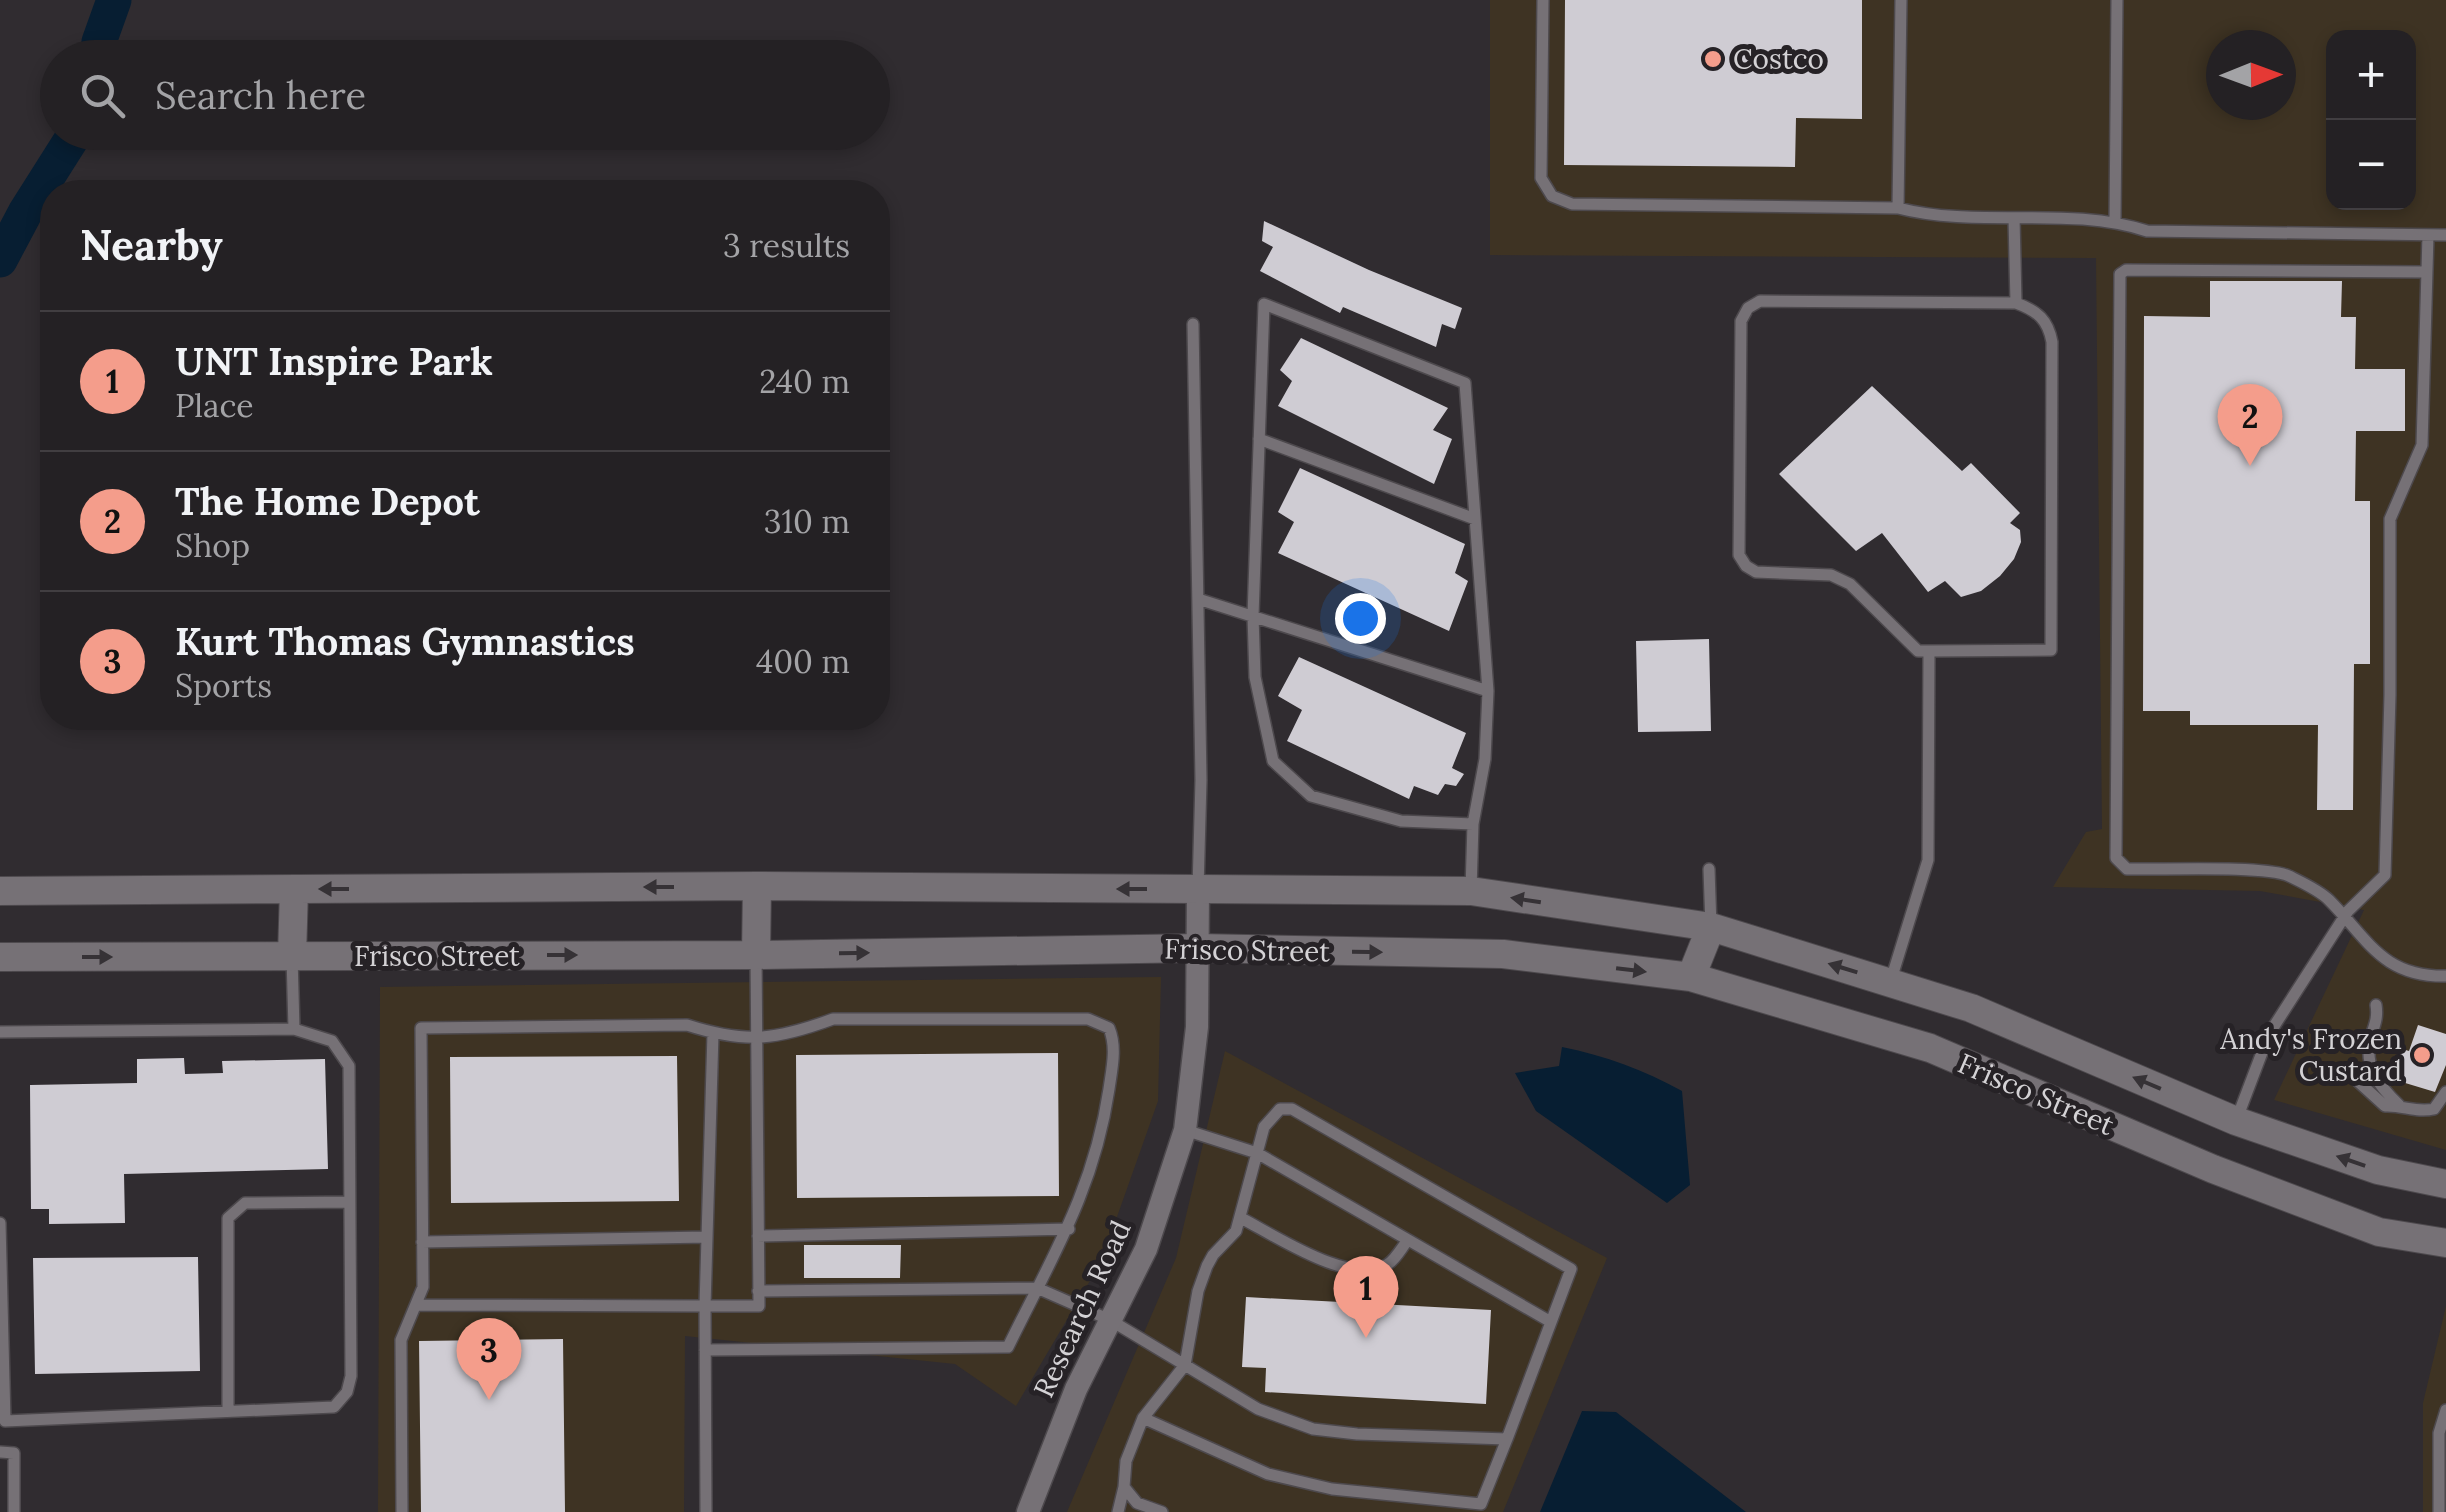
<!DOCTYPE html>
<html lang="en">
<head>
<meta charset="utf-8">
<style>
  :root { --surface:#242124; --page:#2c292c; --text:#f1f3f6; --muted:#a3a3a6; --line:#413e41; --accent:#f49d8b }
  body { margin:0; font-family:Lora,serif; background:var(--page); color:var(--text) }
  .controls { position:absolute; right:30px; top:30px; display:grid; overflow:hidden; border-radius:20px; box-shadow:0 5px 15px #0003 }
  .controls button { width:90px; height:90px; display:grid; place-items:center; padding:0; border:0; border-bottom:2px solid var(--line); background:var(--surface); color:var(--text); font:50px sans-serif }
  .compass { position:absolute; left:2206px; top:30px; width:90px; height:90px; border-radius:50%; background:var(--surface); box-shadow:0 5px 15px #0003; rotate:89deg }
  .you { position:absolute; left:1360px; top:618px; width:35px; height:35px; margin:-25px; border:8px solid #fff; border-radius:50%; background:#1a73e8; box-shadow:0 0 0 15px #1a73e833 }
  .badge { display:grid; place-items:center; width:65px; height:65px; border-radius:50%; background:var(--accent); color:#111; font-size:32px; font-weight:700 }
  .pin { position:absolute; translate:-50% -82px; filter:drop-shadow(0 2px 5px #0008) }
  .pin::after { content:''; position:absolute; top:52px; width:35px; height:30px; background:inherit; clip-path:polygon(0 0,100% 0,50% 100%) }
  .list { margin:0; padding:0; list-style:none }
  h2 { display:flex; justify-content:space-between; align-items:center; height:130px; margin:0; padding:0 40px; font-size:42px }
  h2 small { font-size:32px; font-weight:400; color:var(--muted) }
  .list li { display:grid; grid-template-columns:65px 1fr auto; gap:30px; align-items:center; box-sizing:border-box; height:140px; padding:0 40px; border-top:2px solid var(--line) }
  .list b { display:block; font-size:38px; white-space:nowrap }
  .list p { margin:0; font-size:32px; white-space:nowrap; color:var(--muted) }
  .list em { font-size:32px; font-style:normal; color:var(--muted) }
  .icon { flex:none; width:55px; height:55px; fill:none; stroke:currentColor; stroke-width:2; stroke-linecap:round; stroke-linejoin:round }
  .map { position:relative; flex:none; width:2446px; height:1512px; overflow:hidden }
  .search { position:absolute; background:var(--surface); box-shadow:0 5px 15px #0003; left:40px; top:40px; width:850px; height:110px; display:flex; align-items:center; gap:25px; box-sizing:border-box; padding:0 35px; border-radius:55px; color:var(--muted); font-size:38px }
  .panel { position:absolute; background:var(--surface); box-shadow:0 5px 15px #0003; left:40px; top:180px; width:850px; height:550px; border-radius:40px }
  .map>svg:first-child { display:block }
</style>
</head>
<body>
<div class="map">
<svg width="2446" height="1512" viewBox="0 0 2446 1512">
  <rect width="100%" height="100%" fill="#302c30"/>
  <path fill="#3e3323" fill-rule="evenodd" d="M1490,0h956v1150l-172,-50 90,-190 -104,-19 -207,-4 33,-55 16,-3 -6,-571 -606,-3zM2334,38h74v164h-74zM2221,45h60v60h-60z
    M1161,977l-3,124 -57,161 -85,144 -61,-42 -270,-28 -1,176h-306l2,-525z
    M1225,1051l382,207 -104,254h-436l109,-254z
    M2446,1306v206h-23v-109z"/>
  <path fill="#071e32" d="M1562,1047c44,9 82,23 120,44l8,94 -23,18 -131,-92 -21,-38 44,-7z
    M1582,1411l34,1 130,100h-206z"/>
  <g fill="none" stroke-linecap="round" stroke-linejoin="round">
    <path stroke="#071e32" stroke-width="35" d="M109,58l-10,-16 15,-42
      M0,260l26,-49 50,-79"/>
  </g>
  <path fill="#cfccd3" d="M1565,0h297v119l-66,-1 -1,49 -231,-2z
    M1264,221l105,49 93,38 -7,21 -13,-5 -6,23 -93,-40 -3,6 -80,-42 13,-24 -11,-6z
    M2210,281h132l-1,36h15l-1,52h50v62h-49l-1,70h15v163h-16l-1,146h-36l1,-85h-128v-14h-47l1,-395 66,1z
    M1301,338l147,70 -15,22 19,9 -18,45 -156,-78 14,-25 -12,-11z
    M1872,386l90,85 9,-8 49,50 -10,10 10,7 1,12 -7,17 -14,17 -19,15 -20,6 -16,-16 -17,11 -46,-59 -26,18 -77,-77z
    M1300,468l165,76 -10,29 13,8 -19,50 -171,-78 16,-31 -16,-10z
    M1709,639l2,92 -73,1 -2,-91z
    M1299,657l167,76 -14,35 12,6 -8,12 -11,-2 -7,11 -24,-9 -5,13 -122,-58 15,-31 -24,-14z
    M2418,1025l28,9v31l-11,27 -43,-13 10,-30 7,2z
    M1058,1053l1,143 -262,2 -1,-143z
    M677,1056l2,145 -228,2 -1,-146z
    M184,1058l1,16 38,-1 -1,-12 103,-2 3,110 -204,5 1,49 -76,1v-15h-18l-1,-124 107,-2v-24z
    M804,1245h97l-1,33h-96z
    M198,1257l2,114 -165,3 -2,-116z
    M1246,1297l245,13 -5,94 -221,-12 1,-24 -24,-1z
    M563,1339l2,173h-144l-2,-171z"/>
  <g fill="none" stroke-linecap="round" stroke-linejoin="round">
    <defs>
      <path id="service" d="M1543,0l-2,178 11,18 20,8 326,4c81,21 170,-3 249,23l299,4
        M1898,208l3,-208
        M2115,221l2,-221
        M2427,272l-301,-2 -6,4 -4,584 11,11c32,1 138,-4 162,7 12,6 30,14 40,24 39,39 53,77 117,76
        M1193,324l8,456 -3,109
        M1259,439l216,80
        M1198,599l290,92 -23,-308 -201,-79 -11,312 2,61 18,84 38,35 90,25 72,3 -2,66
        M1929,651h-11l-68,-67 -19,-9 -75,-3 -10,-6 -7,-11 2,-234 7,-13 12,-7 256,2
        M1473,824l12,-65 3,-68
        M1709,869l2,58
        M1890,983l38,-123 1,-209 122,-1 1,-308c-4,-22 -14,-31 -36,-39l-2,-85
        M2376,1005c2,12 -1,19 -5,31 -8,30 7,49 28,69
        M0,1032l294,-3 -2,-73
        M2352,1076l33,30c18,-1 31,7 49,3l12,-17
        M2236,1121l33,-87 79,-123 37,-36 5,-180v-176l32,-74 6,-210
        M1185,1130l72,23 294,169
        M1241,1218c33,17 112,70 147,46 8,-5 14,-17 20,-24
        M0,1223l5,198 329,-14 13,-15 4,-16 -2,-310 -17,-25 -38,-12
        M758,1236l311,-7
        M422,1242l285,-5
        M758,1291l279,-3 73,32 148,89 55,20 44,5 150,5 64,-170 -279,-160h-12l-16,18 -28,104 -23,24 -6,11 -9,25 -13,74 -42,53 125,56 64,15 149,15 26,-65
        M417,1305l288,1 8,-273
        M228,1411v-193l17,-15 104,-1
        M1143,1418l-17,43 -2,26 13,16 25,9
        M0,1452l14,1v59
        M402,1512l-1,-172 22,-53 -2,-259 266,-3c59,19 89,15 146,-6h255l21,9c8,19 3,40 0,61 -15,101 -57,168 -101,258l-303,3
        M706,1512l-1,-206h54l-3,-351
        M1118,1512l6,-25
        M2439,1512v-79l7,-23"/>
      <path id="minor" d="M1028,1512l48,-123 70,-140 39,-119 12,-103 1,-138"/>
      <path id="tertiary" d="M0,891l757,-5 714,5 240,36 260,81 265,113 142,49 68,14
        M756,955l1,-69
        M292,956l2,-67
        M0,957l756,-2 443,-7 304,6 188,23 239,71 283,121 166,63 67,11
        M1691,977l20,-50"/>
    </defs>
    <use href="#service" stroke="#4d494d" stroke-width="14"/>
    <use href="#minor" stroke="#4d494d" stroke-width="25"/>
    <use href="#tertiary" stroke="#4d494d" stroke-width="30"/>
    <use href="#service" stroke="#767176" stroke-width="11"/>
    <use href="#minor" stroke="#767176" stroke-width="22"/>
    <use href="#tertiary" stroke="#767176" stroke-width="28"/>
  </g>
  <defs><path id="oneway-solid" d="M-6-.8H1V-3.2L6.5 0L1 3.2V.8H-6Z" transform="scale(2.5)"/></defs>
  <g fill="#363236">
    <use href="#oneway-solid" transform="translate(659 887) rotate(180)"/>
    <use href="#oneway-solid" transform="translate(334 889) rotate(180)"/>
    <use href="#oneway-solid" transform="translate(1132 889) rotate(-180)"/>
    <use href="#oneway-solid" transform="translate(1526 900) rotate(-171)"/>
    <use href="#oneway-solid" transform="translate(1367 952) rotate(1)"/>
    <use href="#oneway-solid" transform="translate(854 953) rotate(-1)"/>
    <use href="#oneway-solid" transform="translate(562 955)"/>
    <use href="#oneway-solid" transform="translate(97 957)"/>
    <use href="#oneway-solid" transform="translate(1843 968) rotate(-163)"/>
    <use href="#oneway-solid" transform="translate(1631 970) rotate(7)"/>
    <use href="#oneway-solid" transform="translate(2147 1083) rotate(-157)"/>
    <use href="#oneway-solid" transform="translate(2351 1161) rotate(-161)"/>
  </g>
  <g fill="#f49d8b" stroke="#262226" stroke-width="4">
    <circle cx="1713" cy="59" r="10"/>
    <circle cx="2422" cy="1055" r="10"/>
  </g>
  <g text-anchor="middle" dominant-baseline="central" stroke-width="10" stroke-linejoin="round" paint-order="stroke">
    <g font-size="28" fill="#d4d2d5" stroke="#262226" text-anchor="start">
      <text x="1733" y="59">Costco</text>
      <text x="2402" y="1039" text-anchor="end">Andy's Frozen<tspan x="2402" dy="32">Custard</tspan></text>
    </g>
    <g font-size="28" fill="#d4d2d5" stroke="#262226">
      <text transform="translate(1247 950) rotate(1)">Frisco Street</text>
      <text x="437" y="956">Frisco Street</text>
      <text transform="translate(2036 1094) rotate(23)">Frisco Street</text>
      <text transform="translate(1082 1309) rotate(-65)">Research Road</text>
    </g>
  </g>
</svg>
<div class="controls">
<button>+</button>
<button>−</button>
</div>
<svg class="compass" viewBox="-18 -18 36 36"><path d="M0-13l5 13h-10z" fill="#e53935"/><path d="M0 13l5-13h-10z" fill="#a3a3a6"/></svg>
<div class="you"></div>
<div class="pin badge" style="left:1366px;top:1338px">1</div>
<div class="pin badge" style="left:2250px;top:466px">2</div>
<div class="pin badge" style="left:489px;top:1400px">3</div>
<div class="search"><svg class="icon" aria-label="search" viewBox="0 0 24 24"><circle cx="10" cy="10" r="6"/><path d="M15 15l6 6"/></svg>Search here</div>
<section class="panel">
<h2>Nearby<small>3 results</small></h2>
<ul class="list">
<li><span class="badge">1</span><div><b>UNT Inspire Park</b><p>Place</p></div><em>240 m</em></li>
<li><span class="badge">2</span><div><b>The Home Depot</b><p>Shop</p></div><em>310 m</em></li>
<li><span class="badge">3</span><div><b>Kurt Thomas Gymnastics</b><p>Sports</p></div><em>400 m</em></li>
</ul>
</section>
</div>
</body>
</html>
